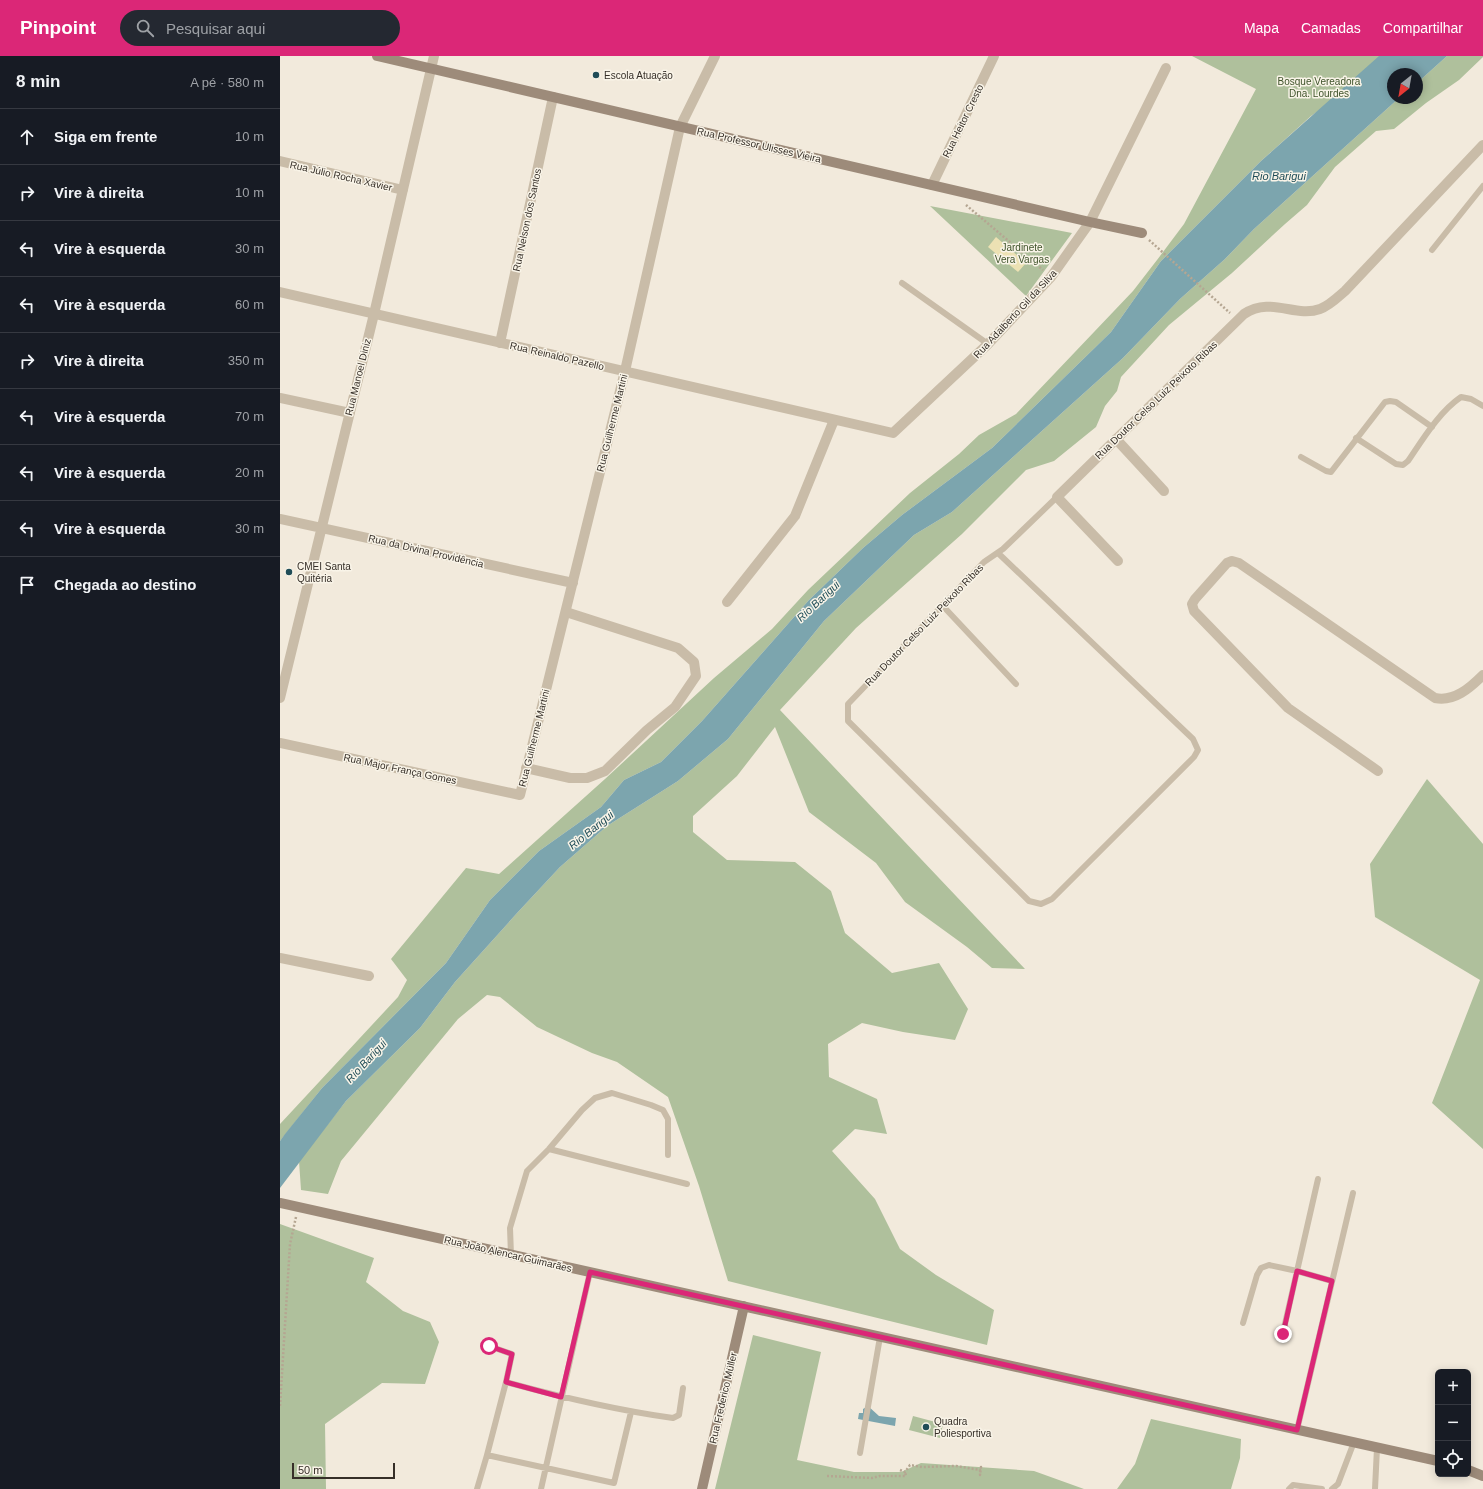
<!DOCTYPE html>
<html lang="pt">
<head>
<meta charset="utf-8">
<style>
  :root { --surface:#171b24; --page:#242831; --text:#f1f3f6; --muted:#9ea1a6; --line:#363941; --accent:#db2777 }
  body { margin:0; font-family:Arial,sans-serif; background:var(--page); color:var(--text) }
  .controls { position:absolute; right:12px; bottom:12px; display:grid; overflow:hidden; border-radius:6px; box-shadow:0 2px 10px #0003 }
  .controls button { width:36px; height:36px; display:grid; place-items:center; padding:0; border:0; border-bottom:1px solid var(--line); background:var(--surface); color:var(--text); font:20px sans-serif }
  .compass { position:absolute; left:1107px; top:12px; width:36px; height:36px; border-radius:50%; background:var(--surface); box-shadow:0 2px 10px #0003; rotate:211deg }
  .scale { position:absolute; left:12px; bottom:10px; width:103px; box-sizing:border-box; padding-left:4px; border:2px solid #362f28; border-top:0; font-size:11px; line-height:14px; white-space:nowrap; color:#362f28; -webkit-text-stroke:3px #f9f4e8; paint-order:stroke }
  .stop { position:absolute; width:12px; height:12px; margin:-9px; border:3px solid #db2777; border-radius:50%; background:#fff }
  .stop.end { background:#db2777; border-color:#fff; box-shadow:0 1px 4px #0008 }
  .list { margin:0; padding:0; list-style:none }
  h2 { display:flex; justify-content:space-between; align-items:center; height:52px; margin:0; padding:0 16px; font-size:17px }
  h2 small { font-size:13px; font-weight:400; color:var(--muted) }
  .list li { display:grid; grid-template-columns:26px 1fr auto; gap:12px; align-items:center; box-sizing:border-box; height:56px; padding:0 16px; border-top:1px solid var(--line) }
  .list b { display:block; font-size:15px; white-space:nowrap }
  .list em { font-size:13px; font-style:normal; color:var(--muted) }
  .icon { flex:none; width:22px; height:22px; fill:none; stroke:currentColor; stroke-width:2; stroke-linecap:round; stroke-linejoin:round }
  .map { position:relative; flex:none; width:1203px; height:1433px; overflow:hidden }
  header { display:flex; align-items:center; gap:24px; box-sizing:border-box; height:56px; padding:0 20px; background:var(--accent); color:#fff }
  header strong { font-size:19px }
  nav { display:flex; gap:22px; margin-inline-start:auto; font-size:14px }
  .search { width:280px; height:36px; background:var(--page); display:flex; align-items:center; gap:10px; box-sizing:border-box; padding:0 14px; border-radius:22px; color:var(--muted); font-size:15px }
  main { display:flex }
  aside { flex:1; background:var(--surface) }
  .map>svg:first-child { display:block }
</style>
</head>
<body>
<header>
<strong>Pinpoint</strong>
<div class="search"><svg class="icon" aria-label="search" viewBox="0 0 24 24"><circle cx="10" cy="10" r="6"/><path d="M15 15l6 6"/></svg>Pesquisar aqui</div>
<nav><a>Mapa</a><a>Camadas</a><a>Compartilhar</a></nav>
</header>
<main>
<aside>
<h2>8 min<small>A pé · 580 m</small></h2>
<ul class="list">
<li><svg class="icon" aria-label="ahead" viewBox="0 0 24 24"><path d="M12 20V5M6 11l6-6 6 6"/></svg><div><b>Siga em frente</b></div><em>10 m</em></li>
<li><svg class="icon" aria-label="right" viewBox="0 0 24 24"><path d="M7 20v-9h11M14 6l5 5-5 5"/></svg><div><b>Vire à direita</b></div><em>10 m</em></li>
<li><svg class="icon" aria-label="left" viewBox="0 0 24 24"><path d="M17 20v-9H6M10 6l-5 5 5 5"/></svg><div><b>Vire à esquerda</b></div><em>30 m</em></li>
<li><svg class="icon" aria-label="left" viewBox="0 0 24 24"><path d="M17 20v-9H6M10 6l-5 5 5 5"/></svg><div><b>Vire à esquerda</b></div><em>60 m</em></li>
<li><svg class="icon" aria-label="right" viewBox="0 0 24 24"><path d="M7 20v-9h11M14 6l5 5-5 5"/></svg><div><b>Vire à direita</b></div><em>350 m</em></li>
<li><svg class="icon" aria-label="left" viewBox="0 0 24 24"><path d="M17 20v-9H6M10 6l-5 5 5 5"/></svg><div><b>Vire à esquerda</b></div><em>70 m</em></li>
<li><svg class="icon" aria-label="left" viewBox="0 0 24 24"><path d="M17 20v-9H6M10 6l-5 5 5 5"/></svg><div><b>Vire à esquerda</b></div><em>20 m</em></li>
<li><svg class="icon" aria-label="left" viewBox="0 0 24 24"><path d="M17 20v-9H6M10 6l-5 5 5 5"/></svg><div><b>Vire à esquerda</b></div><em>30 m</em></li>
<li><svg class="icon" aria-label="arrive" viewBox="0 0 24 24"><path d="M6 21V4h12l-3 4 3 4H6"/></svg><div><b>Chegada ao destino</b></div></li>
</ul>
</aside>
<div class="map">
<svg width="1203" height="1433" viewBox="0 0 1203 1433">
  <rect width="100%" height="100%" fill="#f2eadc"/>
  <path fill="#afc09c" d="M912,0h204l-85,60 -50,45 -100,100 -50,71 -119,116 -90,67 -39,33 -54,52 -107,121 -41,41 -37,18 -23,27 -62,44 -49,49 -44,63 -124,125 -42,53v-17l118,-127 9,-17 -16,-21 75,-91 33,6 106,-95 109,-101 58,-49 36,-39 102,-97 49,-39 20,-19 37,-21 117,-123 24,-31 27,-36 72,-135z
    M1167,0h36v1l-24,23 -33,23 -32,26 -18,2 -41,36 -28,38 -22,19 -53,49 -63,52 -48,52 -4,14 -12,15 -9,21 -42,34 -28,9 -64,64 -106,94 -76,82 245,259 -33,-1 -25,-21 -62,-45 -29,-39 -67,-51 -34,-85 -38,49 -44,40v16l34,28 68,2 36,29 14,42 47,40 47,-10 29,46 -13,31 -52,-8 -41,-9 -34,21 1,33 48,22 10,35 -32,-5 -23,22 43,48 25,50 36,26 58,35 -7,35 -259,-64 -29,-95 -31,-89 -51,-35 -25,-9 -55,-26 -37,-30 -13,-2 -29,24 -117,142 -13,33 -27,-4 -2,-29 47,-60 74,-73 35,-46 63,-70 42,-45 47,-41 71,-45 50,-42 96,-118 90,-86 38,-23 171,-154 57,-59 45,-40 29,-30 145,-131h18v-15z
    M650,150l142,27 -46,63z
    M1147,723l56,65v305l-51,-46 48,-123 -105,-63 -5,-53z
    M0,1168l94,34 -8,24 37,29 27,11 9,20 -14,42 -43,-1 -57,41 1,65h-46z
    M473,1279l68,17 -24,108 57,12h47l20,-9 113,8 50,18h-369z
    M633,1360l30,8 -3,14 -31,-8z
    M871,1363l90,20 -1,19 -9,31h-114l18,-25z"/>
  <path fill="#ece1b3" d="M716,181l30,26 -8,9 -30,-25z"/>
  <path fill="#7ca5ae" d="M1099,0h68l-30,27v-9h-24v24h6l-145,131 -29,30 -45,40 -57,59 -171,154 -38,23 -90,86 -96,118 -50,42 -71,45 -47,41 -42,45 -63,70 -35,46 -74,73 -66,87v-47l5,-7 37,-46 124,-125 44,-63 49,-49 62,-44 23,-27 37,-18 41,-41 107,-121 54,-52 39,-33 90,-67 119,-116 50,-71 100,-100z
    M588,1350l11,10 17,2 -1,8 -37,-7 1,-6h4v-4z"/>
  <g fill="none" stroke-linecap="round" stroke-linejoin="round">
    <path stroke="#b5a692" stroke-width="2.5" stroke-dasharray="2 2" stroke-linecap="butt" d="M686,149l77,65
      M869,184l81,73
      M0,1350l10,-162 6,-27
      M620,1414l5,2 5,-7 12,2 34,-1 24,4v5l1,-8 -1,3
      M547,1420l45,2 8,-2h26l-1,-4"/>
    <path stroke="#c9bca8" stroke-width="6" d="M1152,194l51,-64
      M622,227l86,61
      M1076,382l40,26 7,1 5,-4c15,-22 31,-49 53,-64l10,2 12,7
      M1021,401l25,14 5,1 54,-70 5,-1 6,1 36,25
      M718,497l195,186 5,11 -4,7 -142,142 -11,5 -12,-3 -181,-180v-17l136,-142 19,-13 54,-52
      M662,549l74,79
      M269,1093l138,35
      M231,1199l-1,-27 17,-57 22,-22 33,-39 13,-12 17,-5 39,12 12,5 5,9v36
      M963,1267l14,-48 4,-7 8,-3 28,6 35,10
      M1002,1281l36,-158
      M209,1290l23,8 -6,28c55,15 110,28 167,36l6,-3 4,-27
      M1017,1374l56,-237
      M580,1397l20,-116
      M207,1399l127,28 17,-71
      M197,1433l10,-34 19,-73
      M261,1433l49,-217
      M1009,1433l4,-4 29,4
      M1052,1433l6,-5 16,-42
      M1095,1433l2,-41"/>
    <path stroke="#c9bca8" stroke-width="10" d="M0,105l123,29
      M652,129l62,-129
      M0,236l613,141 95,-89 63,-67 39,-55 76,-154
      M220,287l53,-246
      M0,342l70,15
      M836,383l48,52
      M0,463l293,64
      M838,505l-61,-64 187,-183c27,-18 51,4 76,-5 9,-3 17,-11 25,-18l138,-146
      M447,546l68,-86 39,-96
      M0,642l94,-384 60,-258
      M0,687l240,52 105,-424 55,-244 35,-71
      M246,712l44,10h17l18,-7 42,-41 28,-23 21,-31 -2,-14 -16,-14 -112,-36
      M1098,715l-90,-63 -94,-97 -2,-7 3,-5 32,-36 5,-2 7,2 196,135c19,4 35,-10 48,-23
      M0,902l89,18"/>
    <path stroke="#9d8b7a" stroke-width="10" d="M97,0l713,166 52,11
      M0,1147l1158,258
      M1188,1414l15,6
      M422,1433l42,-183"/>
  </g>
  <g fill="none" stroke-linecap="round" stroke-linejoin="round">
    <path stroke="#db2777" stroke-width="5" d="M209,1290l23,8 -6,28 55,15 29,-125 707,158 35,-149 -35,-10 -14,63"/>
  </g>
  <g fill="#1f4c57" stroke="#f9f4e8" stroke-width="1.5">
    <circle cx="316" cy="19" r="4"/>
    <circle cx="9" cy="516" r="4"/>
    <circle cx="646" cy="1371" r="4"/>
  </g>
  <g text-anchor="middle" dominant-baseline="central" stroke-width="3" stroke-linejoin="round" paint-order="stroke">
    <g font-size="10" fill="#362f28" stroke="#f9f4e8" text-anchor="start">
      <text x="324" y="19">Escola Atuação</text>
      <text x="17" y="510">CMEI Santa<tspan x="17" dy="12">Quitéria</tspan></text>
      <text x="654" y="1365">Quadra<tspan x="654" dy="12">Poliesportiva</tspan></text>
    </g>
    <g font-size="10" fill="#40542c" stroke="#f9f4e8">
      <text x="1039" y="25">Bosque Vereadora<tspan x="1039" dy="12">Dna. Lourdes</tspan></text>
      <text x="742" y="191">Jardinete<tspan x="742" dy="12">Vera Vargas</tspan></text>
    </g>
    <g font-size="10" fill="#362f28" stroke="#f9f4e8">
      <text transform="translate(683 65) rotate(-64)">Rua Heitor Cresto</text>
      <text transform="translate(479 89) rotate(13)">Rua Professor Ulisses Vieira</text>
      <text transform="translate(61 120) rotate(13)">Rua Júlio Rocha Xavier</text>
      <text transform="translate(247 164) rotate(-78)">Rua Nelson dos Santos</text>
      <text transform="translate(735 258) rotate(-47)">Rua Adalberto Gil da Silva</text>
      <text transform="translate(277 300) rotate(13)">Rua Reinaldo Pazello</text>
      <text transform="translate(78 321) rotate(-76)">Rua Manoel Diniz</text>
      <text transform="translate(876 344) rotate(-44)">Rua Doutor Celso Luiz Peixoto Ribas</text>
      <text transform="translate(332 367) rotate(-76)">Rua Guilherme Martini</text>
      <text transform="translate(146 495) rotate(13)">Rua da Divina Providência</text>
      <text transform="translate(644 569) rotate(-46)">Rua Doutor Celso Luiz Peixoto Ribas</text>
      <text transform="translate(254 682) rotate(-76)">Rua Guilherme Martini</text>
      <text transform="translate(120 713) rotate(12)">Rua Major França Gomes</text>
      <text transform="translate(228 1198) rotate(13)">Rua João Alencar Guimarães</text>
      <text transform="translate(443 1342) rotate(-77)">Rua Frederico Müller</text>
    </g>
    <g font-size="11" font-style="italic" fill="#1f4c57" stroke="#f9f4e8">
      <text x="999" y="120">Rio Barigui</text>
      <text transform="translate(538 545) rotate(-43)">Rio Barigui</text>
      <text transform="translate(311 774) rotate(-39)">Rio Barigui</text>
      <text transform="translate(86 1005) rotate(-47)">Rio Barigui</text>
    </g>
  </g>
</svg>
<div class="controls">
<button>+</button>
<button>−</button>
<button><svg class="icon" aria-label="locate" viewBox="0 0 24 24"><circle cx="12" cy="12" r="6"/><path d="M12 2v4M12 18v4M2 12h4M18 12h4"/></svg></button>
</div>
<svg class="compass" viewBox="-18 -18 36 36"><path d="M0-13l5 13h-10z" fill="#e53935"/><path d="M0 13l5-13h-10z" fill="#9ea1a6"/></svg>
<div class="scale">50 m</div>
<div class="stop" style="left:209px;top:1290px"></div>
<div class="stop end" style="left:1003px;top:1278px"></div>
</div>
</main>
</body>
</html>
